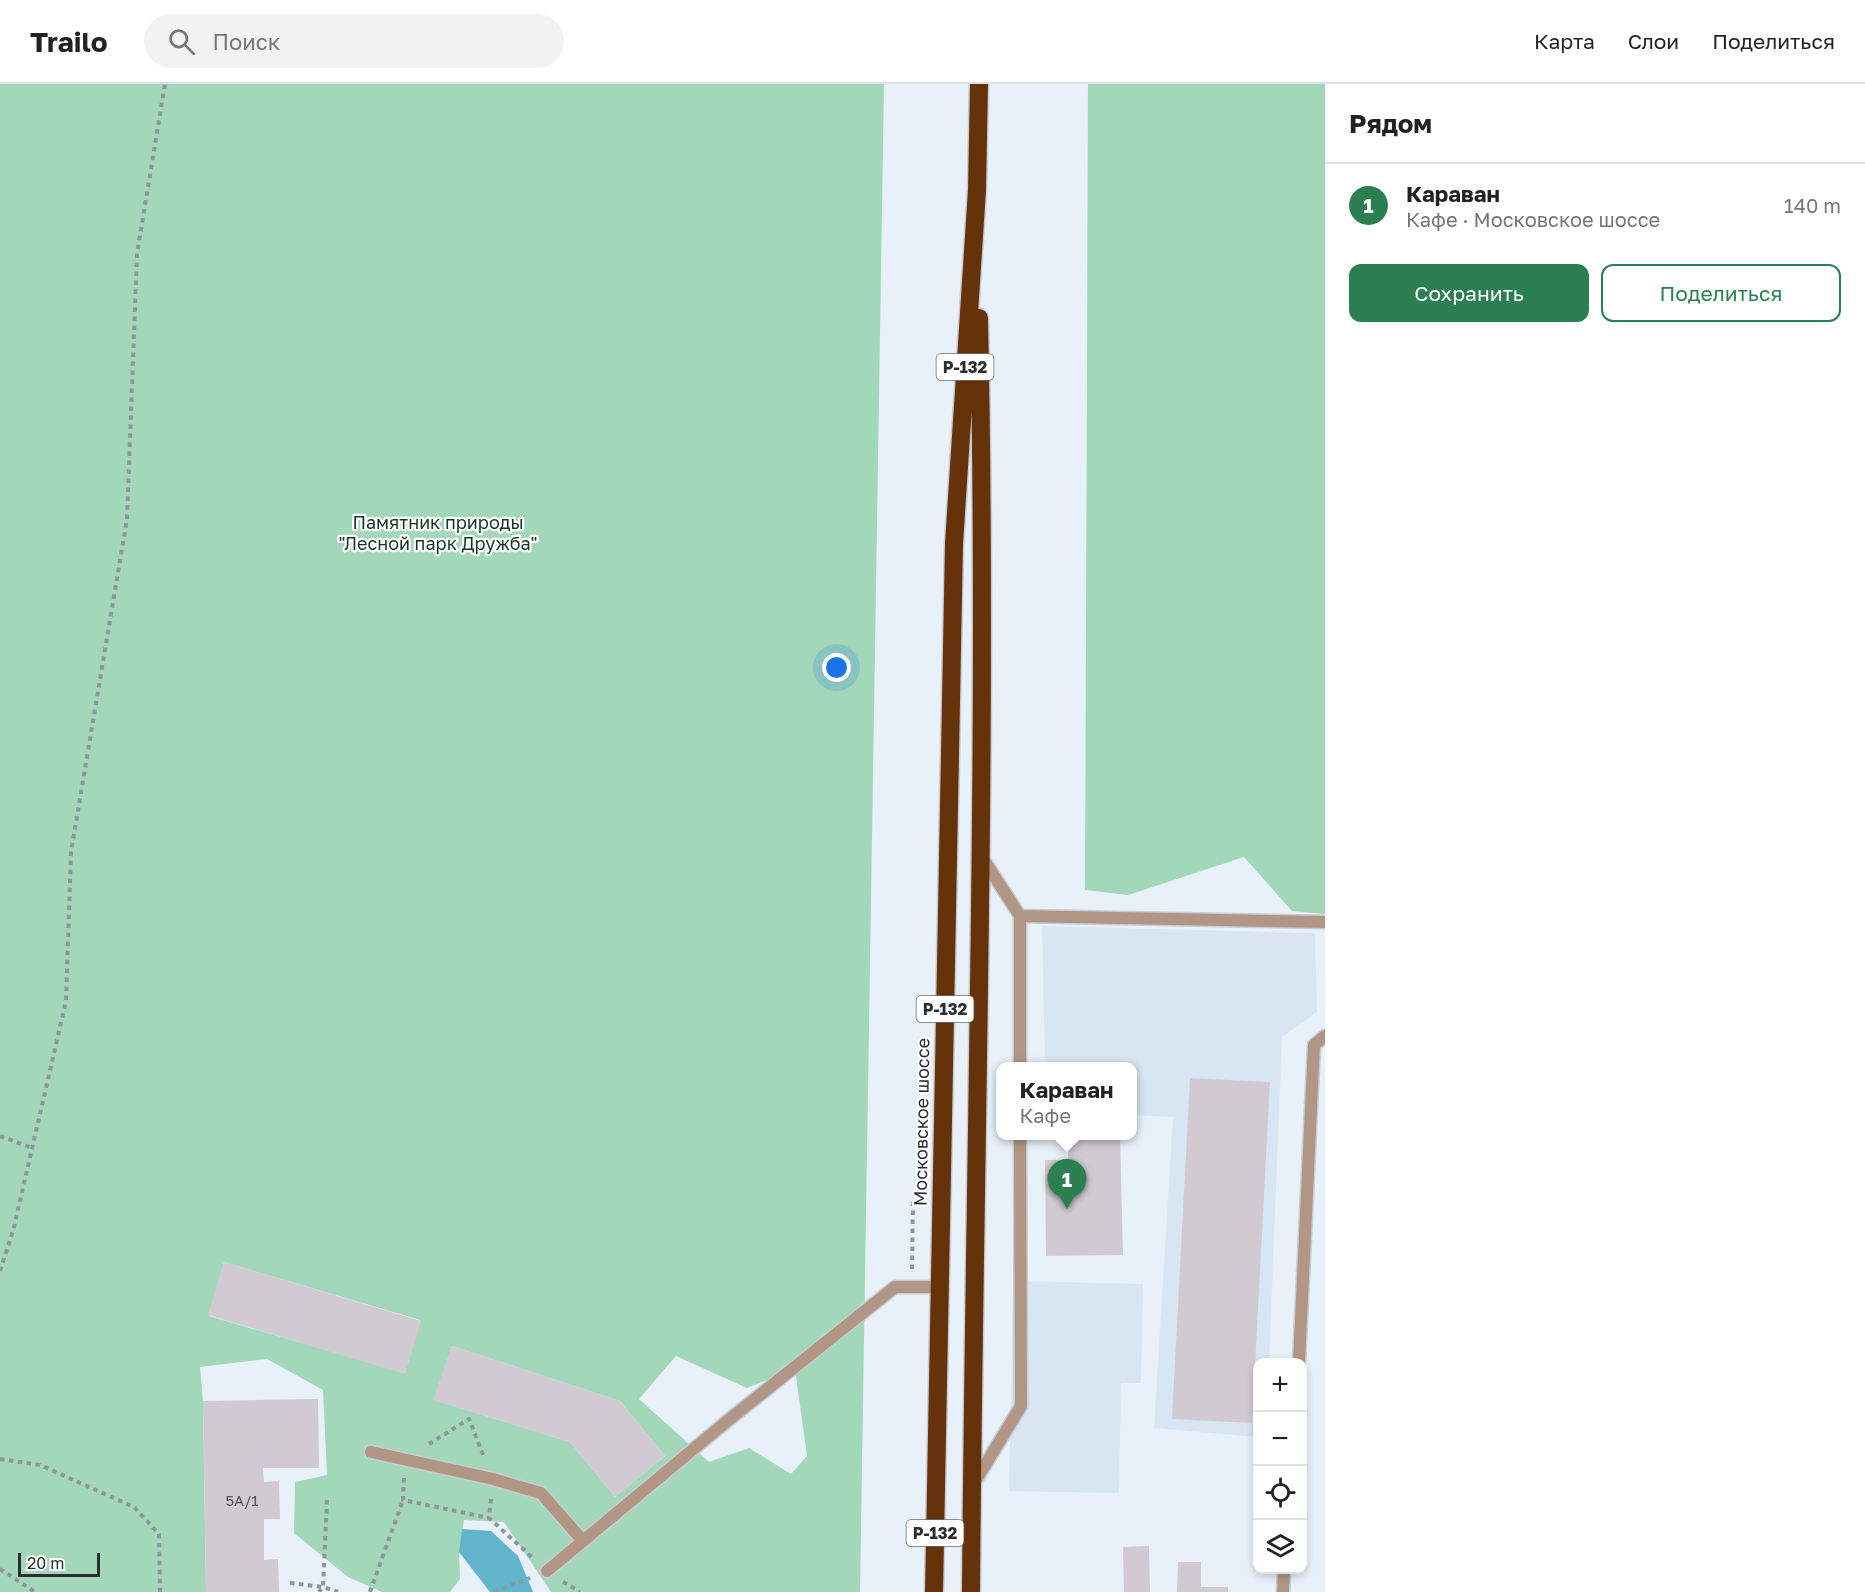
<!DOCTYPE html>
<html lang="ru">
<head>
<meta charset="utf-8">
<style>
  :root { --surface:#fff; --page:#f2f2f2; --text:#222; --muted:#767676; --line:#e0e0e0; --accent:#2c7f50 }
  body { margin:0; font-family:"Golos Text",sans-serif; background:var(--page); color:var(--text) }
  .controls { position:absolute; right:18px; bottom:18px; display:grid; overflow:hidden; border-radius:12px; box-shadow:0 3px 9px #0003 }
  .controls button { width:54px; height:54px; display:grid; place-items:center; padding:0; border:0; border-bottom:2px solid var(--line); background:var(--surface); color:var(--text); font:30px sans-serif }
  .scale { position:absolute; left:18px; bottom:15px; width:82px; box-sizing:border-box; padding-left:6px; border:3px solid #2b2e31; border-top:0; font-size:16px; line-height:21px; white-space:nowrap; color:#2b2e31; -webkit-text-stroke:4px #fff; paint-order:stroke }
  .you { position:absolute; left:837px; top:584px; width:21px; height:21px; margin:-15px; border:4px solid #fff; border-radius:50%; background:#1a73e8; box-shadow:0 0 0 9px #1a73e833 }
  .badge { display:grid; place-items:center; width:39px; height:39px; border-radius:50%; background:var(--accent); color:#fff; font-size:20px; font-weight:700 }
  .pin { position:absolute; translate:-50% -50px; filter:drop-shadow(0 2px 3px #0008) }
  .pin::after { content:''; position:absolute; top:32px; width:21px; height:18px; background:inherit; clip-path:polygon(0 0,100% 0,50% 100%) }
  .popup { position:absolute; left:996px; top:978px; width:141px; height:78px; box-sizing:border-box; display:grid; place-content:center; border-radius:12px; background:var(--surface); filter:drop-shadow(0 2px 4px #0005); font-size:20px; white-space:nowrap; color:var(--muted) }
  .popup b { font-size:22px; color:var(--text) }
  .popup::after { content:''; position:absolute; left:50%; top:100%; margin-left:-12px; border:12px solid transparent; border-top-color:var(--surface) }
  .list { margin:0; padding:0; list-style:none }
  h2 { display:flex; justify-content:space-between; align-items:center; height:78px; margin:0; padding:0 24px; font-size:26px }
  h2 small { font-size:20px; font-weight:400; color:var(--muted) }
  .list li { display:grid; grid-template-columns:39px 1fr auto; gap:18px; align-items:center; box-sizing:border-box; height:84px; padding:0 24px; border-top:2px solid var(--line) }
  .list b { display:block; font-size:22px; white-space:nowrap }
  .list p { margin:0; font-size:20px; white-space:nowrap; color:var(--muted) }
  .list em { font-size:20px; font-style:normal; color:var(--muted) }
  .actions { display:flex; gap:12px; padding:18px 24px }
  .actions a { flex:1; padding:14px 0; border:2px solid var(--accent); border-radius:12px; text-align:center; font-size:21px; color:var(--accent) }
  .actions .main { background:var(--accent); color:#fff }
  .icon { flex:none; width:33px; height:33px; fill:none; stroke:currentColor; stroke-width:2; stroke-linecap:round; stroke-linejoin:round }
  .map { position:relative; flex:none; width:1325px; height:1508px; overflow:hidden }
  header { display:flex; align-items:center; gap:36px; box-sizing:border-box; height:84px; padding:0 30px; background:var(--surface); border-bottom:2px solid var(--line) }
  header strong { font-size:28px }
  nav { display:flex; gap:33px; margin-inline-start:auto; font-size:21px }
  .search { width:420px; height:54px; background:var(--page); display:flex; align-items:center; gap:15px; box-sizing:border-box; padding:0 21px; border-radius:33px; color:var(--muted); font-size:22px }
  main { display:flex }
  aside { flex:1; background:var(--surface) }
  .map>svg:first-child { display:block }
</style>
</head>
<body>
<header>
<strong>Trailo</strong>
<div class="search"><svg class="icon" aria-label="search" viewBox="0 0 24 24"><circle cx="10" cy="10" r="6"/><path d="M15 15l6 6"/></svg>Поиск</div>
<nav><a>Карта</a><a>Слои</a><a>Поделиться</a></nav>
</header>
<main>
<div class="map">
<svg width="1325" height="1508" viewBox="0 0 1325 1508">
  <rect width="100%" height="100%" fill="#e8f0f9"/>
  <path fill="#d8e6f4" d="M1042,842l273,7 2,79 -35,25 -13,325h-11l-1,75 -103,-9 19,-311 -40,-2v-49h-88z
    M1013,1197l130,3 -2,99h-20l-2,110 -110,-2z"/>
  <path fill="#a3d7ba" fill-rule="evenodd" d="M0,0h884l-24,1508h-309l-47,-70 -40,-2 -5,32 1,27 -10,13h-68l-34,-15 -54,-44 1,-51 32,-7 -4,-85 -56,-31 -67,8 3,34 3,191h-206zM224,1178l196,58 -15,53 -196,-57zM452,1262l168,55 45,55 -50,41 -45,-55 -136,-42zM676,1272l71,32 48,-19 12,87 -16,18 -42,-26 -40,14 -70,-63z
    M1088,0h237v830l-33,-3 -48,-54 -116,38 -43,-5z"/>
  <path fill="#60b5cd" d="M462,1445l29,2 27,25 15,36h-43l-31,-40z"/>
  <path fill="#d2cad2" d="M1190,994l80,4 -18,341 -80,-4z
    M1068,1052h52l3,119 -77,1 -1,-96h23z
    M224,1178l197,59 -16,53 -197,-59z
    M452,1262l168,55 45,55 -50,41 -45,-55 -137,-42z
    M318,1315l1,69h-56l1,14 15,-1 1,38h-16v41l14,-1 1,33h-73l-3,-191z
    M1149,1462l1,46h-26l-1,-45z
    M1178,1478h23v25h27v5h-51z"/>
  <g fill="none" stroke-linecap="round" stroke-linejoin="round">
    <defs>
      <path id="lane" d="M980,770l40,62 305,6
        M1020,832v150
        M1299,1278l15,-317 11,-9
        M371,1368l122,27 48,14 42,48
        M973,1401l48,-79 -1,-270
        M547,1487l179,-149 169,-135h44
        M1283,1508l1,-22"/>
      <path id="highway" d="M934,1508l20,-1048 23,-354 2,-106
        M971,1508c3,-425 17,-849 8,-1274"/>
    </defs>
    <use href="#lane" stroke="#c6cdd5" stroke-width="15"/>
    <use href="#highway" stroke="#c6cdd5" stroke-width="21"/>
    <path stroke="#8f959b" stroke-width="4" stroke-dasharray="4.5 4.5" stroke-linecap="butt" d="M0,1052l32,12
      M912,1185l1,-71
      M0,1187l13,-40 53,-230 5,-149 56,-333 10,-265 28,-170
      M429,1360l40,-25 15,38
      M0,1375l40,6 94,42 25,27 1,58
      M404,1394l-1,22 86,18
      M491,1415l-2,19 45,41
      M327,1416l-4,87 15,5
      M0,1485l35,23
      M563,1498l17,10
      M290,1499l33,4 -4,5
      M370,1508l33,-92
      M494,1508l36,-14"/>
    <use href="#lane" stroke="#b19686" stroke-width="12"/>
    <use href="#highway" stroke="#66320a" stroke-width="18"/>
  </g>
  <g text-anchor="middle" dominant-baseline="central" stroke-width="4.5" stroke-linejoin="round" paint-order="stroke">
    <g font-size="15" fill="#555559">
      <text x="242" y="1416">5А/1</text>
    </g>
    <g fill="#fff" stroke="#6b6d6f" stroke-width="1.5">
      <rect x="936.5" y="270" width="57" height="26" rx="4.5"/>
      <rect x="916.5" y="912" width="57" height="26" rx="4.5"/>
      <rect x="906.5" y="1436" width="57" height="26" rx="4.5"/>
    </g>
    <g font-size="16" font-weight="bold" fill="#2b2e31">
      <text x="965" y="283">Р-132</text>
      <text x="945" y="925">Р-132</text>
      <text x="935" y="1449">Р-132</text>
    </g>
    <g font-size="18" fill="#153526" stroke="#fff">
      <text x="438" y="438">Памятник природы<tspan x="438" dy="21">"Лесной парк Дружба"</tspan></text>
    </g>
    <g font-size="18" fill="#2b2e31" stroke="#fff">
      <text transform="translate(921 1038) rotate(-89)">Московское шоссе</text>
    </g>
  </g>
</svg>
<div class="controls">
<button>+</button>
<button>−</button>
<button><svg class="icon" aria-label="locate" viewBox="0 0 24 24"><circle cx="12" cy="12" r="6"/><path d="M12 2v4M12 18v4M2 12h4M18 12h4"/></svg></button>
<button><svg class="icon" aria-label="layers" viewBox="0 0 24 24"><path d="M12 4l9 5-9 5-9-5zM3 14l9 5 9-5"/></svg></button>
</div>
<div class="scale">20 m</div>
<div class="you"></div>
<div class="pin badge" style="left:1067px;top:1125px">1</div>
<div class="popup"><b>Караван</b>Кафе</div>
</div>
<aside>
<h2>Рядом<small></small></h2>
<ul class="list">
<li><span class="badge">1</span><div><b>Караван</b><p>Кафе · Московское шоссе</p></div><em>140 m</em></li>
</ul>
<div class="actions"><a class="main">Сохранить</a><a>Поделиться</a></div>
</aside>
</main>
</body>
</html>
